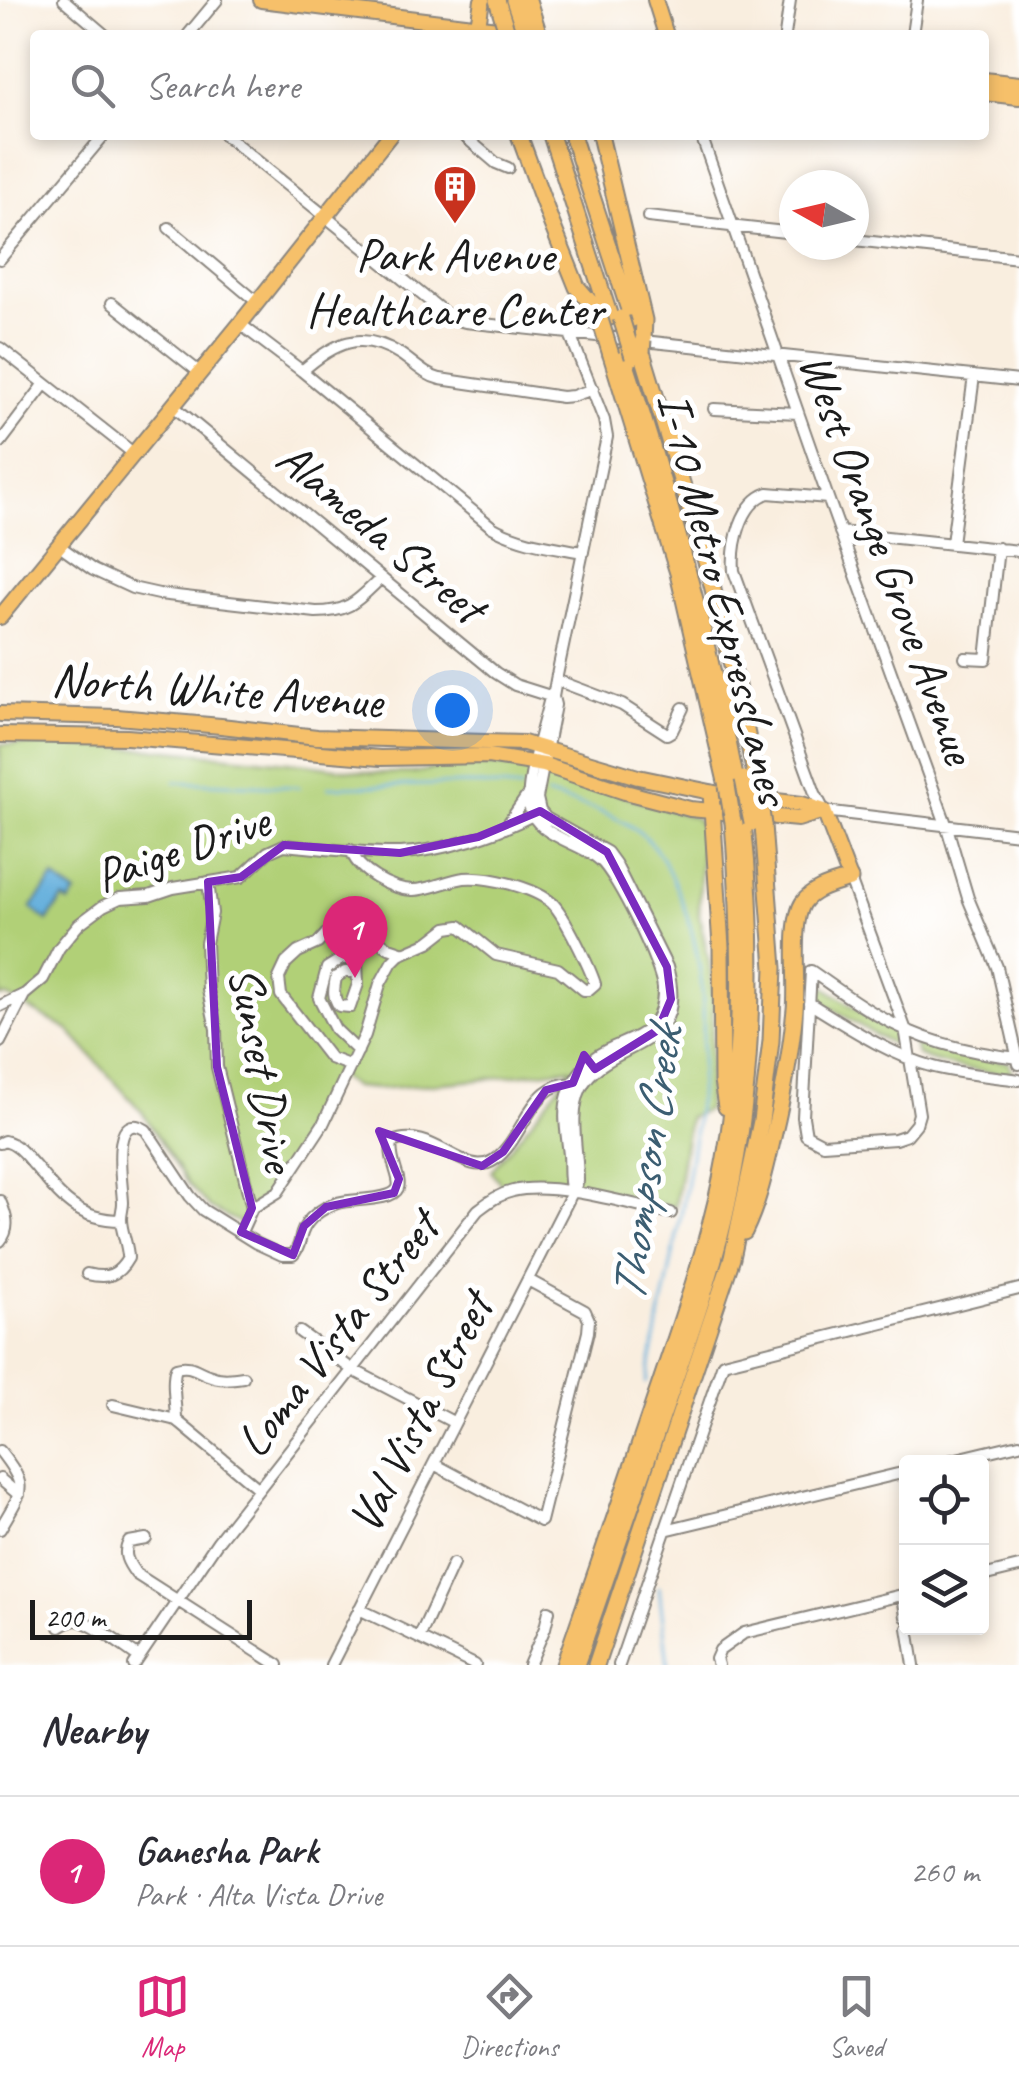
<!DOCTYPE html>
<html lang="en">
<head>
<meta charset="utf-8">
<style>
  :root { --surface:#fff; --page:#f2f2f3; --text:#2b2b33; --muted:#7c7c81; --line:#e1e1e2; --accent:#db2777 }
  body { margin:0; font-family:Caveat,sans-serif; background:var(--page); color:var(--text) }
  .controls { position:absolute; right:30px; bottom:30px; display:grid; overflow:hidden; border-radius:10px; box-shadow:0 5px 15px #0003 }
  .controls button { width:90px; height:90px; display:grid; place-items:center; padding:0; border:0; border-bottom:2px solid var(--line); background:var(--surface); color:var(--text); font:50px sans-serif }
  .compass { position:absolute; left:779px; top:170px; width:90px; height:90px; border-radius:50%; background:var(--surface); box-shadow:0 5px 15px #0003; rotate:278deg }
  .scale { position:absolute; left:30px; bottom:25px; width:222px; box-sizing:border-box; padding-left:10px; border:5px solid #1c1c1c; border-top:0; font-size:28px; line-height:35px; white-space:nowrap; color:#1c1c1c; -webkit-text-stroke:8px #fff; paint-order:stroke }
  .you { position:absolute; left:452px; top:710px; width:35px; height:35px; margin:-25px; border:8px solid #fff; border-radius:50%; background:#1a73e8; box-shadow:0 0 0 15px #1a73e833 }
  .badge { display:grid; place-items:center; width:65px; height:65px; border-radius:50%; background:var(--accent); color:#fff; font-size:32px; font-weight:700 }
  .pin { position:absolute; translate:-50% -82px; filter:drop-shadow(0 2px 5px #0008) }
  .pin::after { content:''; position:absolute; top:52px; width:35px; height:30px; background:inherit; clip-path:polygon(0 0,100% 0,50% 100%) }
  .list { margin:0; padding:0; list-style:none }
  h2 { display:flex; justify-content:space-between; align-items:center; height:130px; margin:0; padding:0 40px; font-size:42px }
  h2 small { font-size:32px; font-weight:400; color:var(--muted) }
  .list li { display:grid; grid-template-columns:65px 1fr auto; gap:30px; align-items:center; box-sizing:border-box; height:150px; padding:0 40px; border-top:2px solid var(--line) }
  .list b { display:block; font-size:38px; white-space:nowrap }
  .list p { margin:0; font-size:32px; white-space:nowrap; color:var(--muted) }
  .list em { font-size:32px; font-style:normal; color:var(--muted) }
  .icon { flex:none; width:55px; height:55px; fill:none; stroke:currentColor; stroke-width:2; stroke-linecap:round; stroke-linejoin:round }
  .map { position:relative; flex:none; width:1019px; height:1665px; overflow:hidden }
  .search { position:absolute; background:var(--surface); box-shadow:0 5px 15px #0003; left:30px; right:30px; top:30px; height:110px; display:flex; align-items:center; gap:25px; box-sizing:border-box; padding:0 35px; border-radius:10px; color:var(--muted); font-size:38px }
  .sheet { height:280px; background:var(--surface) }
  nav { display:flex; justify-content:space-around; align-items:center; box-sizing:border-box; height:140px; border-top:2px solid var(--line); background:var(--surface); font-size:28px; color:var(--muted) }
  nav a { display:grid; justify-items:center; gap:5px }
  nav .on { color:var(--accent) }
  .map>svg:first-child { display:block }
</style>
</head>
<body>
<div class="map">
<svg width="1019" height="1665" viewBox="0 0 1019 1665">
  <rect width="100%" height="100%" fill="#fff"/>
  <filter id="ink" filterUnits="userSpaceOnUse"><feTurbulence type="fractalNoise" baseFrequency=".01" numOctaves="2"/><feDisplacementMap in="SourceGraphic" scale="20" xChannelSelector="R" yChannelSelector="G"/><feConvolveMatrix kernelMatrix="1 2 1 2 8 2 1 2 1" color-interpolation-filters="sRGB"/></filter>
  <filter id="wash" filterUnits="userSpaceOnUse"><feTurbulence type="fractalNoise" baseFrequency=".0048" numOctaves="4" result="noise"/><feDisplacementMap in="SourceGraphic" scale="40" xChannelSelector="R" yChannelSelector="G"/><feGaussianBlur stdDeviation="2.25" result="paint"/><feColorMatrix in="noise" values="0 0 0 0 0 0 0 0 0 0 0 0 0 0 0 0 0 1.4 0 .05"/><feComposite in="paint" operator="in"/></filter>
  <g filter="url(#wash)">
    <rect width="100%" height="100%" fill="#f9eedf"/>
    <path fill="#b1d077" stroke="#66764a" stroke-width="2.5" d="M0,744l77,1 93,5 138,14 65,9h41l36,-8 18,-1 41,2 44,7 143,45 6,10 -3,87 10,46 5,41 -7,108 -18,7 -14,90c-56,-12 -114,-30 -171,-19l-13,-17 60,-74 20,-29 -93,12 -100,9 -24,-2 -17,-12 -26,53 -33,55 -38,40 -30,-15 -22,-24 -46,-72 -74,-82 -62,-34 -6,1z
      M815,980l56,39 26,14 2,14 -24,-12 -61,-38z
      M914,1041l45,13 50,8 3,13c-32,-4 -65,-7 -95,-20z"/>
    <path fill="#63afdc" stroke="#40667c" stroke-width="2.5" d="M54,878l22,16 -7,9 -6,-4 -16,22 -16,-13z"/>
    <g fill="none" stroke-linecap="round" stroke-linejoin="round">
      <path stroke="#63afdc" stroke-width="2.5" d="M175,782l124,5
        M328,787l143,-3 50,5
        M547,795c32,10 72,18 98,42 18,17 28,42 37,65 29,76 23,140 14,218 -11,89 -32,175 -50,263
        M659,1587l9,78"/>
    </g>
  </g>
  <g filter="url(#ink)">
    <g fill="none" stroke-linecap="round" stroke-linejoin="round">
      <defs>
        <path id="minor" d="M64,0l41,35
          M188,35l29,-35
          M785,35l5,-35
          M912,35l5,-35
          M225,135l227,184 13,3 554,59
          M463,135l33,28 12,5
          M701,135l127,363 118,326 22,74 29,69 22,97
          M648,217l146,16
          M169,228l88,74
          M854,240l165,18
          M0,259l104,-124
          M112,303l87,69
          M240,324l62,47 190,156c28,16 59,19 91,25
          M0,348l133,105
          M302,371c32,-28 58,-42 98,-17 14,9 24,21 40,25l122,18 11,-1 20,-7
          M172,405l324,268 19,12 38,12
          M714,409l84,4
          M0,443l44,-58
          M828,498l-60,-5c-28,10 -36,52 -34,78l81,222 9,18 195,23
          M840,532l179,19
          M952,543l22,-167
          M58,545l35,25 39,18 27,6 157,18c34,0 42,-12 65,-34
          M965,658l21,1 12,-111
          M556,680l66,25 45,29 5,-3 11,-23
          M553,698l-4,4c-6,24 -24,83 -20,104 7,31 52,36 71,54 17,14 62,107 63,128 1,45 -25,47 -56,62 -18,9 -32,25 -39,45 -6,20 -1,39 1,60 1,13 -1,24 3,37
          M505,828l24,-35
          M208,882l4,31 -6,30 2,47 8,39 1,38 35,141
          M811,971l-8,146 3,18 17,9 72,-5 12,-4 9,-11 3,-10 -14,-86 -55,-149
          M811,971c22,15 43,31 66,44 44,26 92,38 142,43
          M356,972h-11l-9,5c-2,12 -4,19 3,29l11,1 8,-23 -1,-23 -14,-3 -16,10 -8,30 16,31 23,22
          M809,1003c39,24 81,52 125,64 27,7 57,9 85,13
          M0,1006l25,-12 18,-15 16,-31 20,-24 24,-18 17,-8 29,-2 24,-8 68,-11 27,-25 16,-7c37,3 80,9 116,8 45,-2 101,-20 140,-42
          M0,1042l24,-47
          M351,1066l-21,-8 -49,-63 -2,-17 7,-15 12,-11 20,-9 8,-9 13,-5 15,-2 16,8 19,13 15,5
          M0,1143l4,-2c14,3 21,14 31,25 25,31 43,54 86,54
          M0,1201c6,14 11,27 0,40
          M241,1232l11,-24 26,-16 45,-68 42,-89 15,-51 12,-22 7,-7 30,-13 18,-14 13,-2 36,29 62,14 26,21h4l7,-6c-5,-16 -31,-70 -43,-81 -19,-16 -64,-27 -88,-25 -16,2 -37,13 -52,12 -22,-1 -55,-19 -61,-40
          M87,1274c20,5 31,2 41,-16 0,-14 -7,-26 -7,-39 0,-6 2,-11 2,-16 0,-16 -15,-96 23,-73l44,66 13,14 53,33 26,12h11c7,-8 6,-13 9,-22 5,-15 20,-25 35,-30 15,-5 55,-1 61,-15 4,-10 -10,-28 -6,-46 40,-17 73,38 102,18 34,-24 36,-87 89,-75
          M300,1332l53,38 100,52
          M113,1405l63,15 83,69
          M176,1420c0,-15 -5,-40 0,-52 14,-4 19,2 32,7 12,5 22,4 35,2
          M0,1451c30,38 22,39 0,78
          M944,1462l75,-18
          M434,1464l107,57 47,-189 1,-12 -4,-9 -57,-31
          M0,1479l19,16
          M665,1530l241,-58
          M146,1539l-17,3c-7,12 -1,21 7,32l142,91
          M982,1576l37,-9
          M903,1595l3,22
          M359,1609l116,56
          M60,1627c5,-3 9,-6 15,-7 15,0 50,28 64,37
          M908,1628l6,37
          M419,1638l34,-74
          M134,1665l84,-124 260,-331c12,-9 21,-16 35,-19 41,-10 116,13 158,22
          M331,1665l247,-484c0,-30 -10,-66 3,-93 25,-50 111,-32 86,-121l-52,-104 -8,-11 -61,-34 -6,-7 -3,-13 18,-93 -2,-8 3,-17 51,-243 -3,-17 -34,-86
          M529,1665l16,-37 4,-17
          M619,1665l104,-302 296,-74
          M718,1665l-2,-6 4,-9 24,-17 162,-39"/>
        <path id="major" d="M261,0l253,31
          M655,0l11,35
          M478,26l4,-26
          M984,80l35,4
          M984,93l35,4
          M0,617l240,-293 150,-189
          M0,714l117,3 104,9 96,11 207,6 114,34 82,17
          M0,735l127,2 253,21 108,-2 56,9 81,27 65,17 108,10 26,-8
          M751,798l51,6 22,7
          M824,811l26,68"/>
        <path id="highway" d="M478,26l3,9
          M519,135l32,87 26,65 20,23
          M551,135l59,182
          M572,135l60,184
          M600,135l44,185 -1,20
          M642,352l65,213 29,116 22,108
          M611,355l67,218 49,213
          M623,355c47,142 86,285 114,432
          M711,793l10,154 1,134 4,26
          M744,1232c15,-31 21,-61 29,-95 10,-42 18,-85 22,-128 3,-26 -5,-86 8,-106 10,-15 32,-19 47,-24
          M564,1665c30,-87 60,-173 89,-260 25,-74 52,-149 68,-226 24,-118 21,-238 12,-357
          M576,1665c32,-91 64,-182 95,-274 21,-62 44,-125 57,-189 27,-125 28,-253 15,-380
          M596,1665l136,-407 29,-137 10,-80 3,-73 -11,-143"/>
      </defs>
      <use href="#minor" stroke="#8a857e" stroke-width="14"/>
      <use href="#major" stroke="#8a857e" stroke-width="18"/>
      <use href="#highway" stroke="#8a857e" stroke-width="19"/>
      <use href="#minor" stroke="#fff" stroke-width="10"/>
      <use href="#major" stroke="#f6c06b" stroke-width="14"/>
      <use href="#highway" stroke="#f6c06b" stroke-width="15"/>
      <defs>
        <path id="highway-bridge" d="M497,0l11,35
          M514,0l12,35
          M528,0l11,35
          M599,316l12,39
          M621,318l12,39
          M642,352l1,-12
          M743,779l9,44
          M727,786l6,36
          M758,789l5,36"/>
      </defs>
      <use href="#highway-bridge" stroke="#8a857e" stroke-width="19" stroke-linecap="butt"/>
      <use href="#highway-bridge" stroke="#f6c06b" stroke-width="15"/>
    </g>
  </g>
  <path fill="none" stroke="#7b2cbf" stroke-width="8" stroke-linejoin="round" d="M540,811l67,41 60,115 4,32 -13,31 -63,39 -11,-14 -11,28 -27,7 -43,62 -21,14 -103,-35 20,48 -5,14 -68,14 -22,19 -11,29 -52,-23 11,-24 -35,-141 -9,-185 33,-5 43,-32 116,8 78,-16z"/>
  <defs>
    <symbol id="building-pin" viewBox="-11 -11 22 30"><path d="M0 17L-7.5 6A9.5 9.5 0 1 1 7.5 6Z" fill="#c8321e" stroke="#fff"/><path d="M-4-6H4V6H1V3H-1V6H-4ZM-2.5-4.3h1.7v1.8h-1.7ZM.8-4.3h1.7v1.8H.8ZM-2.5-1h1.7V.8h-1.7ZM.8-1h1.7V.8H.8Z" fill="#fff"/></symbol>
  </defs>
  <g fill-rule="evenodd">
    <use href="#building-pin" x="430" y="162" width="50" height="68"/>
  </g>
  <g text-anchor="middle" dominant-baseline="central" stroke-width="10" stroke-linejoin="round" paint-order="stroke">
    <g font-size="48" fill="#1c1c1c" stroke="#fff">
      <text x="455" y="255">Park Avenue<tspan x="455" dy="55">Healthcare Center</tspan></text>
    </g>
    <g font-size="48" fill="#1c1c1c" stroke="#fff">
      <text transform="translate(381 532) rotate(40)">Alameda Street</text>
      <text transform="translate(888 558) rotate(70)">West Orange Grove Avenue</text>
      <text transform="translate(724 598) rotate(76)">I-10 Metro ExpressLanes</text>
      <text transform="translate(217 690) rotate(4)">North White Avenue</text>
      <text transform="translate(182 848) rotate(-19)">Paige Drive</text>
      <text transform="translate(263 1069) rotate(80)">Sunset Drive</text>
      <text transform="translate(337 1334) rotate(-52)">Loma Vista Street</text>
      <text transform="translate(420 1413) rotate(-63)">Val Vista Street</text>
    </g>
    <g font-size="50" font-style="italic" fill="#3c5e72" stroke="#fff">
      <text transform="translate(646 1165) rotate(-82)">Thompson Creek</text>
    </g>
  </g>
</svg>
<div class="controls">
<button><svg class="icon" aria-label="locate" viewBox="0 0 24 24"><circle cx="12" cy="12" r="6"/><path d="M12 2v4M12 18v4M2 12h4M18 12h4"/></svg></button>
<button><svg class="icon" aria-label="layers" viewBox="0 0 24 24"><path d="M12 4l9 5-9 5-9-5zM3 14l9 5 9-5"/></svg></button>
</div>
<svg class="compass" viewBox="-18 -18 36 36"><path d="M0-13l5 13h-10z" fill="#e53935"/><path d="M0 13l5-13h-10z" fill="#7c7c81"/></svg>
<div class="scale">200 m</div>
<div class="you"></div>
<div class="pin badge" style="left:355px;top:978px">1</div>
<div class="search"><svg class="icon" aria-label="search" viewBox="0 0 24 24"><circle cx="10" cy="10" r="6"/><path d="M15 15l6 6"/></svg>Search here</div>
</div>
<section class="sheet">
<h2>Nearby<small></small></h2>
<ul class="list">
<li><span class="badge">1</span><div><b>Ganesha Park</b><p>Park · Alta Vista Drive</p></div><em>260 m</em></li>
</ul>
</section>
<nav>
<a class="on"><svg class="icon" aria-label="map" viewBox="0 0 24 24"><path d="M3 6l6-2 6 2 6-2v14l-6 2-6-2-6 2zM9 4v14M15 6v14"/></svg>Map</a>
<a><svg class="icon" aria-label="directions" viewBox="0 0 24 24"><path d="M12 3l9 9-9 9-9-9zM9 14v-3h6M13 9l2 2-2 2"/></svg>Directions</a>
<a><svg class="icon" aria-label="saved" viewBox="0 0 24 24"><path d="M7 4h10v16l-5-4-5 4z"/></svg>Saved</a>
</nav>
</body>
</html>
